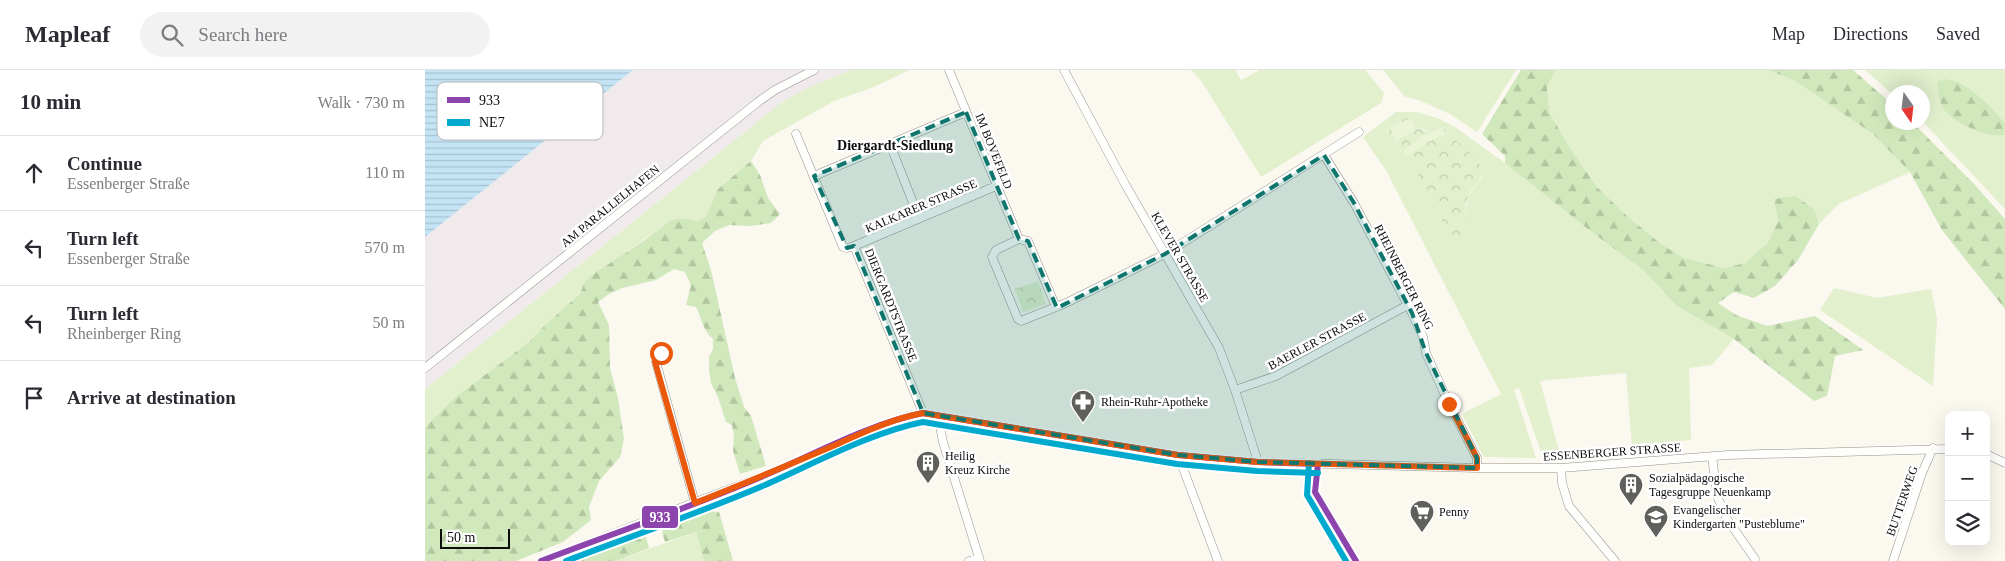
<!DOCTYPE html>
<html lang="en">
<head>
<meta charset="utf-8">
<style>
  :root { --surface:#fff; --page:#f2f2f3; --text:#2b2b33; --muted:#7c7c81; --line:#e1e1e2 }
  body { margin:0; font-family:"Times New Roman",serif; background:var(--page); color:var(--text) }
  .controls { position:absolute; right:15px; bottom:15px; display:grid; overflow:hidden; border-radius:10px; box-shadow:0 5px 20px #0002 }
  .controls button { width:45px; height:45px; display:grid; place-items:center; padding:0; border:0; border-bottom:1px solid var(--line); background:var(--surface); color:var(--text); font:25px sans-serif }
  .compass { position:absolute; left:1460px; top:15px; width:45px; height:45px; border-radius:50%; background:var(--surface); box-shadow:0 5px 20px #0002; rotate:166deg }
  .scale { position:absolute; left:15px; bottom:12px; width:70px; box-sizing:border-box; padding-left:5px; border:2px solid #0c0c0c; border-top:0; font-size:14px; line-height:18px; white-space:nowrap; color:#0c0c0c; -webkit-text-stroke:4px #fff; paint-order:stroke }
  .stop { position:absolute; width:15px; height:15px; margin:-11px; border:4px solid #ea580c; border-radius:50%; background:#fff }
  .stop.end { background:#ea580c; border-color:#fff; box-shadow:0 1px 5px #0008 }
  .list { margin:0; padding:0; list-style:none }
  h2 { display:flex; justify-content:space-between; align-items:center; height:65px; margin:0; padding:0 20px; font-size:21px }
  h2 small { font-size:16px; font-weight:400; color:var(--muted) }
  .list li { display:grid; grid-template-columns:32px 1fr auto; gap:15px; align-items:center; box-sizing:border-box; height:75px; padding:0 20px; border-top:1px solid var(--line) }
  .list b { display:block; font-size:19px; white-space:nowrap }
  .list p { margin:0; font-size:16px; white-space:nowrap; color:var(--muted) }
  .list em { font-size:16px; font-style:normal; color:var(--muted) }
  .icon { flex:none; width:28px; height:28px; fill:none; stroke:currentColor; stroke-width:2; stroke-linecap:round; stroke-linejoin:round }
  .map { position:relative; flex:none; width:1580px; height:491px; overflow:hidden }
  header { display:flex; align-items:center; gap:30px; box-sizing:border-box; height:70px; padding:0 25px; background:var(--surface); border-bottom:1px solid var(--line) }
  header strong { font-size:24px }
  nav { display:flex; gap:28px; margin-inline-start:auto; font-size:18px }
  .search { width:350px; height:45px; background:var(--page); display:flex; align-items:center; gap:12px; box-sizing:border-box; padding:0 18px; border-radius:28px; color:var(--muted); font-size:19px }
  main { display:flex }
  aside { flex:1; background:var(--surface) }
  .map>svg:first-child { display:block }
</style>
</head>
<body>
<header>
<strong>Mapleaf</strong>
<div class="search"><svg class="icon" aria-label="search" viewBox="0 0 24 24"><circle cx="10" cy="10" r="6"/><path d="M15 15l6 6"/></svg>Search here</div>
<nav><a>Map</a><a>Directions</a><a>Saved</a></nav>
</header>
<main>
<aside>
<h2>10 min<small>Walk · 730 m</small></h2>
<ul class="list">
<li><svg class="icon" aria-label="ahead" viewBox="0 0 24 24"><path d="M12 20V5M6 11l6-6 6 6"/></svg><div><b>Continue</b><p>Essenberger Straße</p></div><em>110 m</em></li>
<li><svg class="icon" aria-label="left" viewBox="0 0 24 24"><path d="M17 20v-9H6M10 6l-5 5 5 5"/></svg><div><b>Turn left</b><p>Essenberger Straße</p></div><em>570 m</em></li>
<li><svg class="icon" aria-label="left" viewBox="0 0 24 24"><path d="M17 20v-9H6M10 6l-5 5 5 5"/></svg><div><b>Turn left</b><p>Rheinberger Ring</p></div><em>50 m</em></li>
<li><svg class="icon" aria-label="arrive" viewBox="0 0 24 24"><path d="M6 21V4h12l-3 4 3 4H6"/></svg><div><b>Arrive at destination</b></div></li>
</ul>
</aside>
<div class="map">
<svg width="1580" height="491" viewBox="0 0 1580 491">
  <defs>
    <pattern id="forest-firs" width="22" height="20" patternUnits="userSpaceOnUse" patternTransform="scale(1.25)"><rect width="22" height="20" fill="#d1e8bc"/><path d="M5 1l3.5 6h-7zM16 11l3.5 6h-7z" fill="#b2c6a0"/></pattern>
    <pattern id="park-crowns" width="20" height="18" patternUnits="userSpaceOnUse" patternTransform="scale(1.25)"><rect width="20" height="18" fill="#e2f0ce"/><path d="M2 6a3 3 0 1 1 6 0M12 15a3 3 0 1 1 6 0" fill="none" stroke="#c1cdb0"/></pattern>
    <pattern id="water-rules" width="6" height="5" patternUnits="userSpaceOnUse" patternTransform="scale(1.25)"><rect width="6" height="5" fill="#c4e3f5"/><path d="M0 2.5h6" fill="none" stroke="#a7c2d1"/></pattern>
  </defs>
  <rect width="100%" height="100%" fill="#faf8ef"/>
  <path fill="#f1eaed" d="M208,0h218l-45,19 -24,13 -357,287v-152z"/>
  <path fill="#e2f0ce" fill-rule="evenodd" d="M426,0h58l-35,17 -40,14 -71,40 -12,20 -33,28 -12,27 -9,5 -13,-3 -13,2 -87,63 -4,11 -34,30 -17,18 -75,56 -29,29v-38l357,-287 23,-13z
    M766,0h44l6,10 19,-10h105l19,23 -3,10 -120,74 -59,-95z
    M958,0h133l-39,62 -27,-18 -31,-14 -14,-3z
    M1131,0h212l27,11 78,53 37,38 -71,32 -20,20 -5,-15 -40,-10 4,22 -10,23 -23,19 -21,5 -40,-10 -23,-14 -34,-28 -30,-29 -25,-36 -22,-37 -3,-27z
    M1440,0h140v139l-82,-87v-30l-31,2z
    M971,42h21l20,6 18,9 50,36 84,67 54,40 34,36 57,33 -22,26 -23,3 2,72 -59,6 -6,-73 -86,8 20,73 -19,-2 -22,-64 -5,2 22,68 -52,-1 -22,-43 39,-20 -114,-222 -24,-35zM985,46l7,12 29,6 17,11 19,31 -13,19 -5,22v27l-14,2c-6,-20 -12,-40 -23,-58 -13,-21 -29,-38 -41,-59z
    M1409,218l43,10 54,-9 6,29 -4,68 -113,-76z
    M271,462l8,29h-88z"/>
  <path fill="url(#forest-firs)" d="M1096,0h35l-9,17 3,27 22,37 25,36 30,29 34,28 23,14 40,10 21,-5 23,-20 10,-22 -4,-22 21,-3 19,13 5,15 -21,36 -23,26 -21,12 -20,-6 -16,11 18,12 31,11 48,-10 48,34 -28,6 -8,40 -13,5 -80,-62 -57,-33 -34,-36 -54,-40 -84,-67v-7l-23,-22z
    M1343,0h85l39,34 1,18 20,1 61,61 31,35v90l-63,-79 -32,-58 -37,-38 -78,-53z
    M1519,9c24,2 46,27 61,44l-1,12c-16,3 -47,-11 -58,-23 -7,-8 -8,-21 -9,-30z
    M326,91l9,14 8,23 12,16 -9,9 -20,3 -22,-1 -14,6 -13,12 9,27 24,108 9,29 7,9 15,50 -26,8 -7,-23 1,-16 -2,-10 -6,-3 -8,-25 -7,-14 -2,-13v-13l4,-8v-10c-10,-8 -11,-20 -17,-32l-10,-2 5,-20 -6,-13 -11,-3 -18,11 -34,8 -13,6 -11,8 11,23 1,43 8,30 6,41 -4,18 -21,24 -10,26 2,13 -28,22 -47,19h-91v-134l29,-29 75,-56 17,-18 34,-30 4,-11 8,-8 50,-33 29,-22 13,-2 13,3 9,-5 12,-27z
    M274,440l20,2 14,49h-29l-8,-29 -31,10 -5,-17z
    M220,463l4,15 -33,13h-41l49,-22z"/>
  <path fill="url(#park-crowns)" d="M985,46l7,12 9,3 18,-5 2,8 17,11 19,22c0,15 -8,16 -13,28 -6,15 -5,33 -4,49l-15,2c-6,-20 -12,-39 -23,-57 -12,-21 -29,-39 -41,-60z
    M613,211l8,23 -23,8 -8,-23z"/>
  <path fill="#ecf4d8" d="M985,48l6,12 -20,11 -6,-13z
    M1018,57l2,7 -19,9 -18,13 -5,-5 19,-14z"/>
  <path fill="url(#water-rules)" d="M0,0h208l-208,167z"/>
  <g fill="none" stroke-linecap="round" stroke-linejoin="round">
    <defs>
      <path id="street" d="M524,0l70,169 9,2 28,66
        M639,0l61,114 94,164 16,42 23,72
        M371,64l47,113 4,1 7,-2 69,167
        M465,74l29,74
        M899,85l30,48 58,110 11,24 3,16 23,51 28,54v10
        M389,106l152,-64
        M594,169l-23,11 -4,7 26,62 3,2 45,-18 99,-49 194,-122
        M429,176l142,-60
        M236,283l-5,9 39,141
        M0,298l333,-266 17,-12 39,-20
        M810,320l41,-14 132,-71
        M513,346l5,26 37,119
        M1561,384l19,9
        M753,385l40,106
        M1287,386l5,40 10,23 28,40
        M893,394l-3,28 41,69
        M1136,398l1,15 7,23 46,55
        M116,491l218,-83 108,-47 41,-15 15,-3 255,42 80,7 219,6h84l167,-13 221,-6
        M544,491l10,-3
        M1468,491l29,-88 11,-25"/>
    </defs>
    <use href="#street" stroke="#93928e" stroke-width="9"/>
    <use href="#street" stroke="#fefefd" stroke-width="8"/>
    <defs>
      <path id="bus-1" d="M893,394l-3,28 41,69
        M116,491c73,-28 148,-53 220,-84 52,-22 107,-53 162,-64l255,42 80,7 60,2"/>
      <path id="bus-2" d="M884,393l-2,32 39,66
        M141,491c66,-25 133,-48 199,-76 48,-21 107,-53 158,-63l254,42 80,7 61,2"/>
    </defs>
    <use href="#bus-1" stroke="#fff" stroke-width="10"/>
    <use href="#bus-2" stroke="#fff" stroke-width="10"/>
    <use href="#bus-1" stroke="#8e44ad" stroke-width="6"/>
    <use href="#bus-2" stroke="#00a9ce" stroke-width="6"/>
  </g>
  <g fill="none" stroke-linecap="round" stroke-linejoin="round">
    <path stroke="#ea580c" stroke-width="6" d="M236,283l-6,9 40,141c44,-17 88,-36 131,-54 32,-14 64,-30 97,-36l255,42 80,7 219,6v-10l-28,-54"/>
  </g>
  <path fill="#0f766e" fill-opacity="0.2" stroke="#0f766e" stroke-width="4" stroke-dasharray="10 6" stroke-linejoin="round" d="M541,42l53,127 9,2 29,67 108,-54 159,-99 30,48 58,110 14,40 51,105v10l-219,-6 -80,-7 -255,-42 -69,-167 -7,2 -33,-72z"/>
  <defs>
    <symbol id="pharmacy-pin" viewBox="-11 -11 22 30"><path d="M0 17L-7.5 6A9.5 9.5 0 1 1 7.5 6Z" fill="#5f5f5b" stroke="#fff"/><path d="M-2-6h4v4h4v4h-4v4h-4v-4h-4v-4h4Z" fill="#fff"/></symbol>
    <symbol id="building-pin" viewBox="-11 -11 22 30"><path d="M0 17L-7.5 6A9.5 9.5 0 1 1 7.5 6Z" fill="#5f5f5b" stroke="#fff"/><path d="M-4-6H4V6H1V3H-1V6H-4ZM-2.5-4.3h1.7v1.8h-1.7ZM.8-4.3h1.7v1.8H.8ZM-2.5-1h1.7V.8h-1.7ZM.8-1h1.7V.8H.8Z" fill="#fff"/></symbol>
    <symbol id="supermarket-pin" viewBox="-11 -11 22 30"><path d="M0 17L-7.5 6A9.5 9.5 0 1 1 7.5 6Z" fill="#5f5f5b" stroke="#fff"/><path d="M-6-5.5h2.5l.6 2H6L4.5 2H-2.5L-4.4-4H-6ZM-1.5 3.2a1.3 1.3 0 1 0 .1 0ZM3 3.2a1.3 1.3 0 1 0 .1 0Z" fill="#fff"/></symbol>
    <symbol id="school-pin" viewBox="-11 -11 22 30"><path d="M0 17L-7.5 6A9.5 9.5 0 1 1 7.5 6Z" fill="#5f5f5b" stroke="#fff"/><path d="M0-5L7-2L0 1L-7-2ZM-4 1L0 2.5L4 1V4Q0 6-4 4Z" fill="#fff"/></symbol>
  </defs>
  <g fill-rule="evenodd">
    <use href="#pharmacy-pin" x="644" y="318" width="28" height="38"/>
    <use href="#building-pin" x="489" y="379" width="28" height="38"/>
    <use href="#building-pin" x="1192" y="401" width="28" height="38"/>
    <use href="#supermarket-pin" x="983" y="428" width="28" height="38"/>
    <use href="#school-pin" x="1217" y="433" width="28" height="38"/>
  </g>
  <g text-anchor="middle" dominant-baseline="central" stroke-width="5" stroke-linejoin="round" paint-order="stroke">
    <g font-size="12" fill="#0c0c0c" stroke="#fff">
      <text transform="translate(569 81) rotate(68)">IM BOVEFELD</text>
      <text transform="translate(185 136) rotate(-39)">AM PARALLELHAFEN</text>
      <text transform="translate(496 136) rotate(-23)">KALKARER STRASSE</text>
      <text transform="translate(755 187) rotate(60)">KLEVER STRASSE</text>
      <text transform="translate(979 207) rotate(63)">RHEINBERGER RING</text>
      <text transform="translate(466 235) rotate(68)">DIERGARDTSTRASSE</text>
      <text transform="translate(892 271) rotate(-28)">BAERLER STRASSE</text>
      <text transform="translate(1187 382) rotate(-4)">ESSENBERGER STRASSE</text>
      <text transform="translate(1477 431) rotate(-71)">BUTTERWEG</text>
    </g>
    <g font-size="12" fill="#0c0c0c" stroke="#fff" text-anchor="start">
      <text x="676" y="332">Rhein-Ruhr-Apotheke</text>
      <text x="520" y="386">Heilig<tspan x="520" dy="14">Kreuz Kirche</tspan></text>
      <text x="1224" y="408">Sozialpädagogische<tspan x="1224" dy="14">Tagesgruppe Neuenkamp</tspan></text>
      <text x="1248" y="440">Evangelischer<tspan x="1248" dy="14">Kindergarten "Pusteblume"</tspan></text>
      <text x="1014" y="442">Penny</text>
    </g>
    <g font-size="14" font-weight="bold" fill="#0c0c0c" stroke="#fff">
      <text x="470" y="75">Diergardt-Siedlung</text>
    </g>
  </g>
  <rect x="12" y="12" width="166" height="58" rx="8" fill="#fff" stroke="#b6b6b6" stroke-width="1"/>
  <rect x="22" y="27" width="23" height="6" fill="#8e44ad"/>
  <rect x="22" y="49" width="23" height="7" fill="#00a9ce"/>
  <g font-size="14" fill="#0c0c0c">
    <text x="54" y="35">933</text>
    <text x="54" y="57">NE7</text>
  </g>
  <rect stroke="#fff" stroke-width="2" x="216" y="435" width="38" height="24" rx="5" fill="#8e44ad"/>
  <g font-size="14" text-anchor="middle" font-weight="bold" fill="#fff">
    <text x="235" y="452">933</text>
  </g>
</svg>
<div class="controls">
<button>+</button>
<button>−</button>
<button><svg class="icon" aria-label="layers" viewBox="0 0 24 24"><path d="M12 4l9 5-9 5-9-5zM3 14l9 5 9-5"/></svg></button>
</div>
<svg class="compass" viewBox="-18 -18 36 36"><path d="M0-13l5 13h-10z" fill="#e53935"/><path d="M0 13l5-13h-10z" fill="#7c7c81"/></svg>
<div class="scale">50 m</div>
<div class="stop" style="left:236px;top:283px"></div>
<div class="stop end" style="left:1024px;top:334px"></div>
</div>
</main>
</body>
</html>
